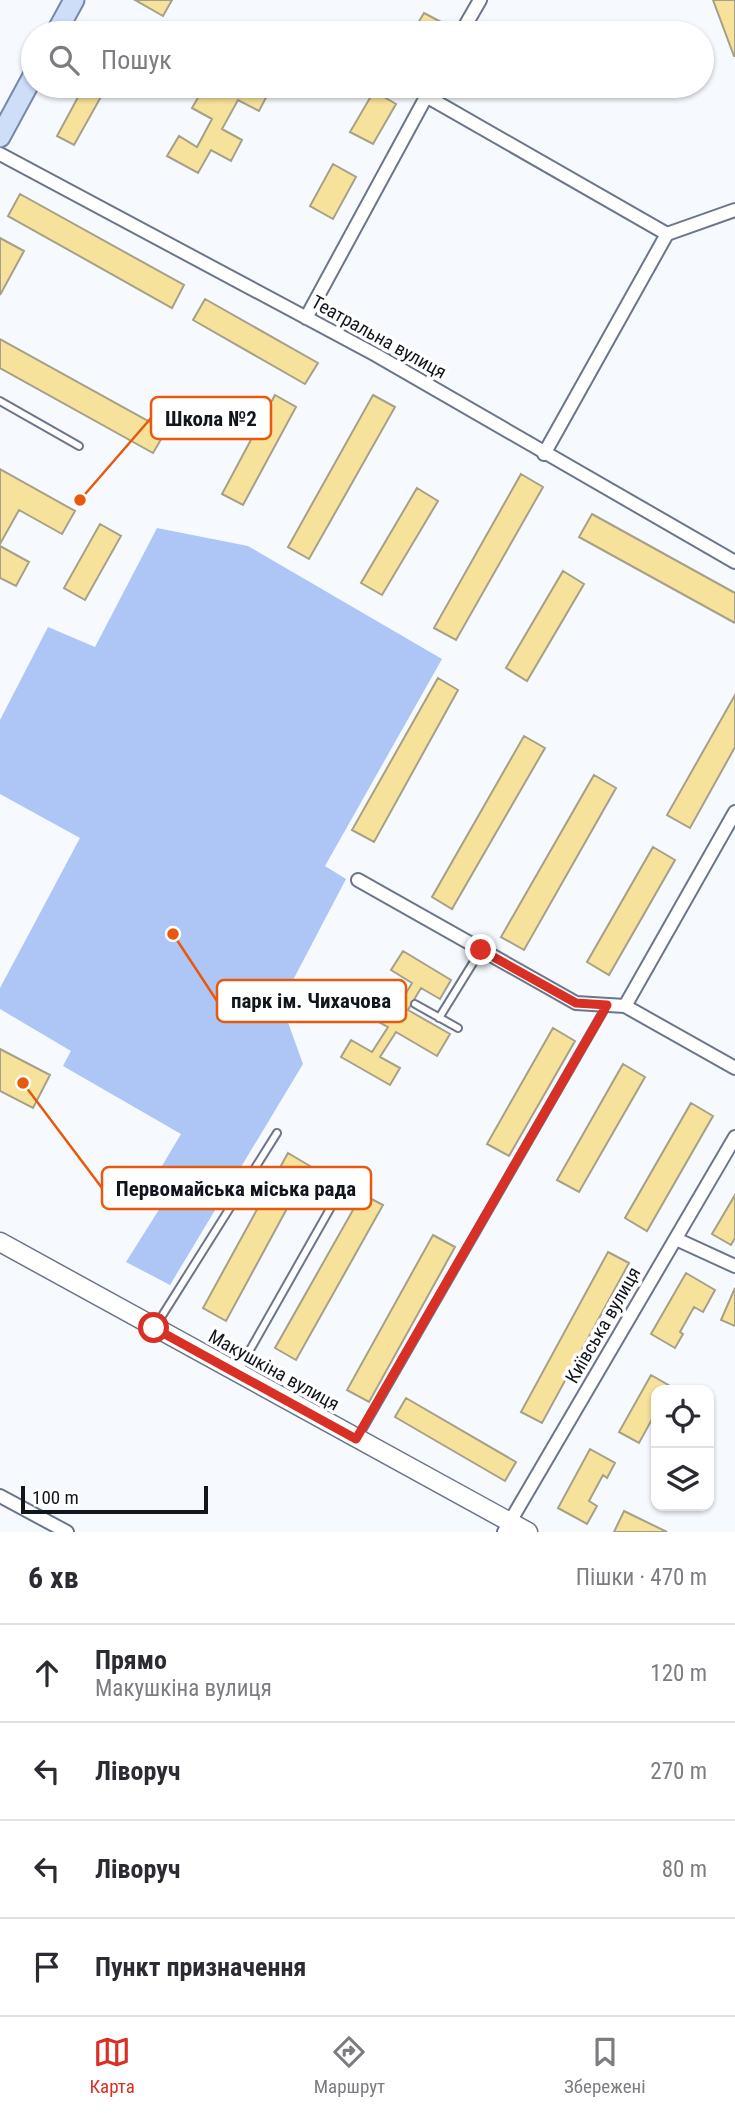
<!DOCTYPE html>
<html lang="uk">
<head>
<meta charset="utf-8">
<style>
  :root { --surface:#fff; --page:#f7f7f7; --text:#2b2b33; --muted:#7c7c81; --line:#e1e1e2; --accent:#d93025 }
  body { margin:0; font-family:"Roboto Condensed",sans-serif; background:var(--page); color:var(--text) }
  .controls { position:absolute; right:21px; bottom:21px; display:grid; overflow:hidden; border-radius:14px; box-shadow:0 2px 5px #0004 }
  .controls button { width:63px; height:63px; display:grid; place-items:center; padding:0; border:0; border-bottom:2px solid var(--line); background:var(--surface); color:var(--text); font:35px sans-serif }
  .scale { position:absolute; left:21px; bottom:18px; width:187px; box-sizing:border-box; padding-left:7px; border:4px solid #11161d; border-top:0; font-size:19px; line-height:24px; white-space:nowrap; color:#11161d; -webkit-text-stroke:5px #fff; paint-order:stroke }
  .stop { position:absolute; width:21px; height:21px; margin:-16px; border:5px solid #d93025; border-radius:50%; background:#fff }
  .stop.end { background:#d93025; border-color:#fff; box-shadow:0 2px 7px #0008 }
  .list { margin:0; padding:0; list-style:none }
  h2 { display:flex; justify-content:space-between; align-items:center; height:91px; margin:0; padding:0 28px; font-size:30px }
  h2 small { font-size:23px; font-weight:400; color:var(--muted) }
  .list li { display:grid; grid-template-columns:46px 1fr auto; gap:21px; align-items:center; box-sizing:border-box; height:98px; padding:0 28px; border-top:2px solid var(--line) }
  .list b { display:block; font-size:26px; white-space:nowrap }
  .list p { margin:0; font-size:23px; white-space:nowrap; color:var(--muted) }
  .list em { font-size:23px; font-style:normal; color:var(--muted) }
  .icon { flex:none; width:38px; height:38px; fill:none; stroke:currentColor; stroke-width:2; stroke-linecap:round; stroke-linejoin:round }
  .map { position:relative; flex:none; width:735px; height:1532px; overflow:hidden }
  .search { position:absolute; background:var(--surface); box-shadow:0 2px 5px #0004; left:21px; right:21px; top:21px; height:77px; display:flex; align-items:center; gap:18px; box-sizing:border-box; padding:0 24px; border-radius:38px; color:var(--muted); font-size:26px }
  .sheet { height:483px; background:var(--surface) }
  nav { display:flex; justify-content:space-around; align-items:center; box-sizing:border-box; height:98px; border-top:2px solid var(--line); background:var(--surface); font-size:19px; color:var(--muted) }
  nav a { display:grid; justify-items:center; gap:4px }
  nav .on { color:var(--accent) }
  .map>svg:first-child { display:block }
</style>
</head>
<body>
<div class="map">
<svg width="735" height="1532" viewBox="0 0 735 1532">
  <rect width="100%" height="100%" fill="#f6f9fd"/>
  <path fill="#adc6f5" d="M157,528l91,18 194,113 -117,207 21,13 -65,124 22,61 -133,221 -44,-23 39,-62 -16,-12 32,-54 -118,-68 8,-15 -71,-42v-21l80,-150 -80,-44v-74l48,-93 47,20z"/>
  <path fill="#f7e29b" stroke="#a6a089" stroke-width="2" d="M135,0h37l-9,16z
    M713,0h22v56h-1z
    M424,13l19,10 -6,10h-25z
    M84,86h23l-33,59 -17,-9z
    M230,86h33l7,4 -11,21 -21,-11 -16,29 20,11 -11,21 -20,-11 -13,23 -31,-17 12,-20 18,11 15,-28 -20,-11 12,-21 19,10z
    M374,91l22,13 -23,40 -23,-12z
    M333,164l23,13 -23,42 -23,-13z
    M20,194l164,91 -12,23 -164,-92z
    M0,238l24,13 -24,44z
    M205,299l113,64 -13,21 -112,-64z
    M0,339l166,92 -13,22 -153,-85z
    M275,395l21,12 -53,98 -21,-11z
    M373,395l22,12 -86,152 -21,-12z
    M0,469l75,42 -13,23 -43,-24 -19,34z
    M521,474l22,13 -87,153 -22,-12z
    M417,488l21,13 -56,94 -21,-12z
    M592,514l143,79v30l-156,-86z
    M100,524l21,12 -36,64 -21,-12z
    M0,546l29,16 -13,24 -16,-8z
    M563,571l21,13 -57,97 -21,-13z
    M438,678l20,12 -84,152 -22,-12z
    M735,695v52l-45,81 -23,-13z
    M524,736l21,12 -93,161 -20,-12z
    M594,775l22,13 -92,162 -23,-13z
    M653,847l22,13 -66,115 -22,-13z
    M403,951l48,29 -11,19 -19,-11 -13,22 42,24 -13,22 -41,-24 -16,25 20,11 -10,17 -49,-28 10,-17 21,12 16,-25 -22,-12 12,-22 21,12 13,-22 -21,-13z
    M553,1028l22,13 -66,115 -22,-12z
    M0,1049l50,26 -17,33 -33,-17z
    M623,1064l22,13 -66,115 -22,-12z
    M691,1103l22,13 -66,115 -22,-13z
    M288,1153l22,13 -84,155 -23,-13z
    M362,1194l21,11 -87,155 -21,-12z
    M735,1195v43l-4,7 -19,-11z
    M433,1235l22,12 -86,155 -22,-12z
    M608,1252l21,11 -87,160 -21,-11z
    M686,1273l29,17 -12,22 -9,-5 -14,25 3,2 -8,14 -24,-14z
    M735,1288v38l-14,-6z
    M651,1375l26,15h-21v22l-17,31 -20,-11z
    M406,1398l110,64 -11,19 -110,-64z
    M590,1449l25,14 -8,15 -4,-3 -14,26 8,5 -10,18 -29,-16z
    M624,1511l43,21h-53z"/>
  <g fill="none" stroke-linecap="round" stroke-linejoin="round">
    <defs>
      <path id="lane" d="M0,401l79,45
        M415,1004l43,24
        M439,1018l42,-68
        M155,1327l122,-194
        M238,1371l101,-178
        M358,1437l249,-432"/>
      <path id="street" d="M461,33l19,-33
        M426,96l241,138 68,-24
        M0,154l376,201 359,207
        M306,318l126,-232
        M544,454l123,-220
        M358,880l218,123 49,3 110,62
        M625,1006l110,-194
        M676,1239l59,27
        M0,1496l67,36
        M504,1532l231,-395"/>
      <path id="secondary" d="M0,1242l528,290"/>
      <path id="primary" d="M56,33l18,-33
        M0,137l33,-61"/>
    </defs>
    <use href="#lane" stroke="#6b768a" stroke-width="10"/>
    <use href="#street" stroke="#6b768a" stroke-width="16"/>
    <use href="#secondary" stroke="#6b768a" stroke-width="21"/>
    <use href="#primary" stroke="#7788a9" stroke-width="23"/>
    <use href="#lane" stroke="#fff" stroke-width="6"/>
    <use href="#street" stroke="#fff" stroke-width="12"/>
    <use href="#secondary" stroke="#fff" stroke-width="18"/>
    <use href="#primary" stroke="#ceddf8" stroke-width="19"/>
  </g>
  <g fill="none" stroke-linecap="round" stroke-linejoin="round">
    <path stroke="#d93025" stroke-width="9" d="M154,1328l202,111 251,-434 -31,-2 -95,-53"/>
  </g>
  <g text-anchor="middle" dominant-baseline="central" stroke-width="7" stroke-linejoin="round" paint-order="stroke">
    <g font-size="19" fill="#11161d" stroke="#fff">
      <text transform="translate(379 337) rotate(29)">Театральна вулиця</text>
      <text transform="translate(603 1325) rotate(-60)">Київська вулиця</text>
      <text transform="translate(274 1370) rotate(29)">Макушкіна вулиця</text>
    </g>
  </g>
  <path fill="none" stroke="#e8590c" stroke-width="2.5" d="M80 500L151 418M173 934L217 1001M23 1083L102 1188"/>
  <g fill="#e8590c" stroke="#fff" stroke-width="2.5">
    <circle cx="80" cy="500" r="7"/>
    <circle cx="173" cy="934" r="7"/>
    <circle cx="23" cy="1083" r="7"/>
  </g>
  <g fill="#fff" stroke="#e8590c" stroke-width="2.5">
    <rect x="151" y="397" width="120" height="42" rx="7"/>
    <rect x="217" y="980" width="189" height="42" rx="7"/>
    <rect x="102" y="1167" width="269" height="42" rx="7"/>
  </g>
  <g font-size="21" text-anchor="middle" font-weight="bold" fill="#11161d">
    <text x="211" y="426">Школа №2</text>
    <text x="311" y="1008">парк ім. Чихачова</text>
    <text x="236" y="1196">Первомайська міська рада</text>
  </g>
</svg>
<div class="controls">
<button><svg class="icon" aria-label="locate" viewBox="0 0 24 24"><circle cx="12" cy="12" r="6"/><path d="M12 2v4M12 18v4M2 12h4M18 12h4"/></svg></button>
<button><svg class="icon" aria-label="layers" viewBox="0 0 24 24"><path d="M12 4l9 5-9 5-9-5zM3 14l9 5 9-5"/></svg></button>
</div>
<div class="scale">100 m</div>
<div class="stop" style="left:154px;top:1328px"></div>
<div class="stop end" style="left:481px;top:950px"></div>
<div class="search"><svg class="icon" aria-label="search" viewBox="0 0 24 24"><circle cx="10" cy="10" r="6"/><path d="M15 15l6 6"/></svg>Пошук</div>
</div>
<section class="sheet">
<h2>6 хв<small>Пішки · 470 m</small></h2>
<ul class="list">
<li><svg class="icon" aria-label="ahead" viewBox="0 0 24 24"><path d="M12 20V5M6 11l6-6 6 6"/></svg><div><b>Прямо</b><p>Макушкіна вулиця</p></div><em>120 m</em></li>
<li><svg class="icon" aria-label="left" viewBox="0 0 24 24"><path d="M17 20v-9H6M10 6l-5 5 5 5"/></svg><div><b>Ліворуч</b></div><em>270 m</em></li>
<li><svg class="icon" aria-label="left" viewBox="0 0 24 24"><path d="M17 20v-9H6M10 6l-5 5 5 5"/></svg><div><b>Ліворуч</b></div><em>80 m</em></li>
<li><svg class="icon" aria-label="arrive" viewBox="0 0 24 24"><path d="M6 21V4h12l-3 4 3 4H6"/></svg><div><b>Пункт призначення</b></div></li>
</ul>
</section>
<nav>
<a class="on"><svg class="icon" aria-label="map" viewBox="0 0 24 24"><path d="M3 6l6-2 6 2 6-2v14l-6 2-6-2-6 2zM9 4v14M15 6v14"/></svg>Карта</a>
<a><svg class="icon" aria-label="directions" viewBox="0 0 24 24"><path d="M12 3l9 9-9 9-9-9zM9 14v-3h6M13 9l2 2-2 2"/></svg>Маршрут</a>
<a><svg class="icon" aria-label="saved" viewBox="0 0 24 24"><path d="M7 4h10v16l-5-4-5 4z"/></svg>Збережені</a>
</nav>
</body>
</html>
